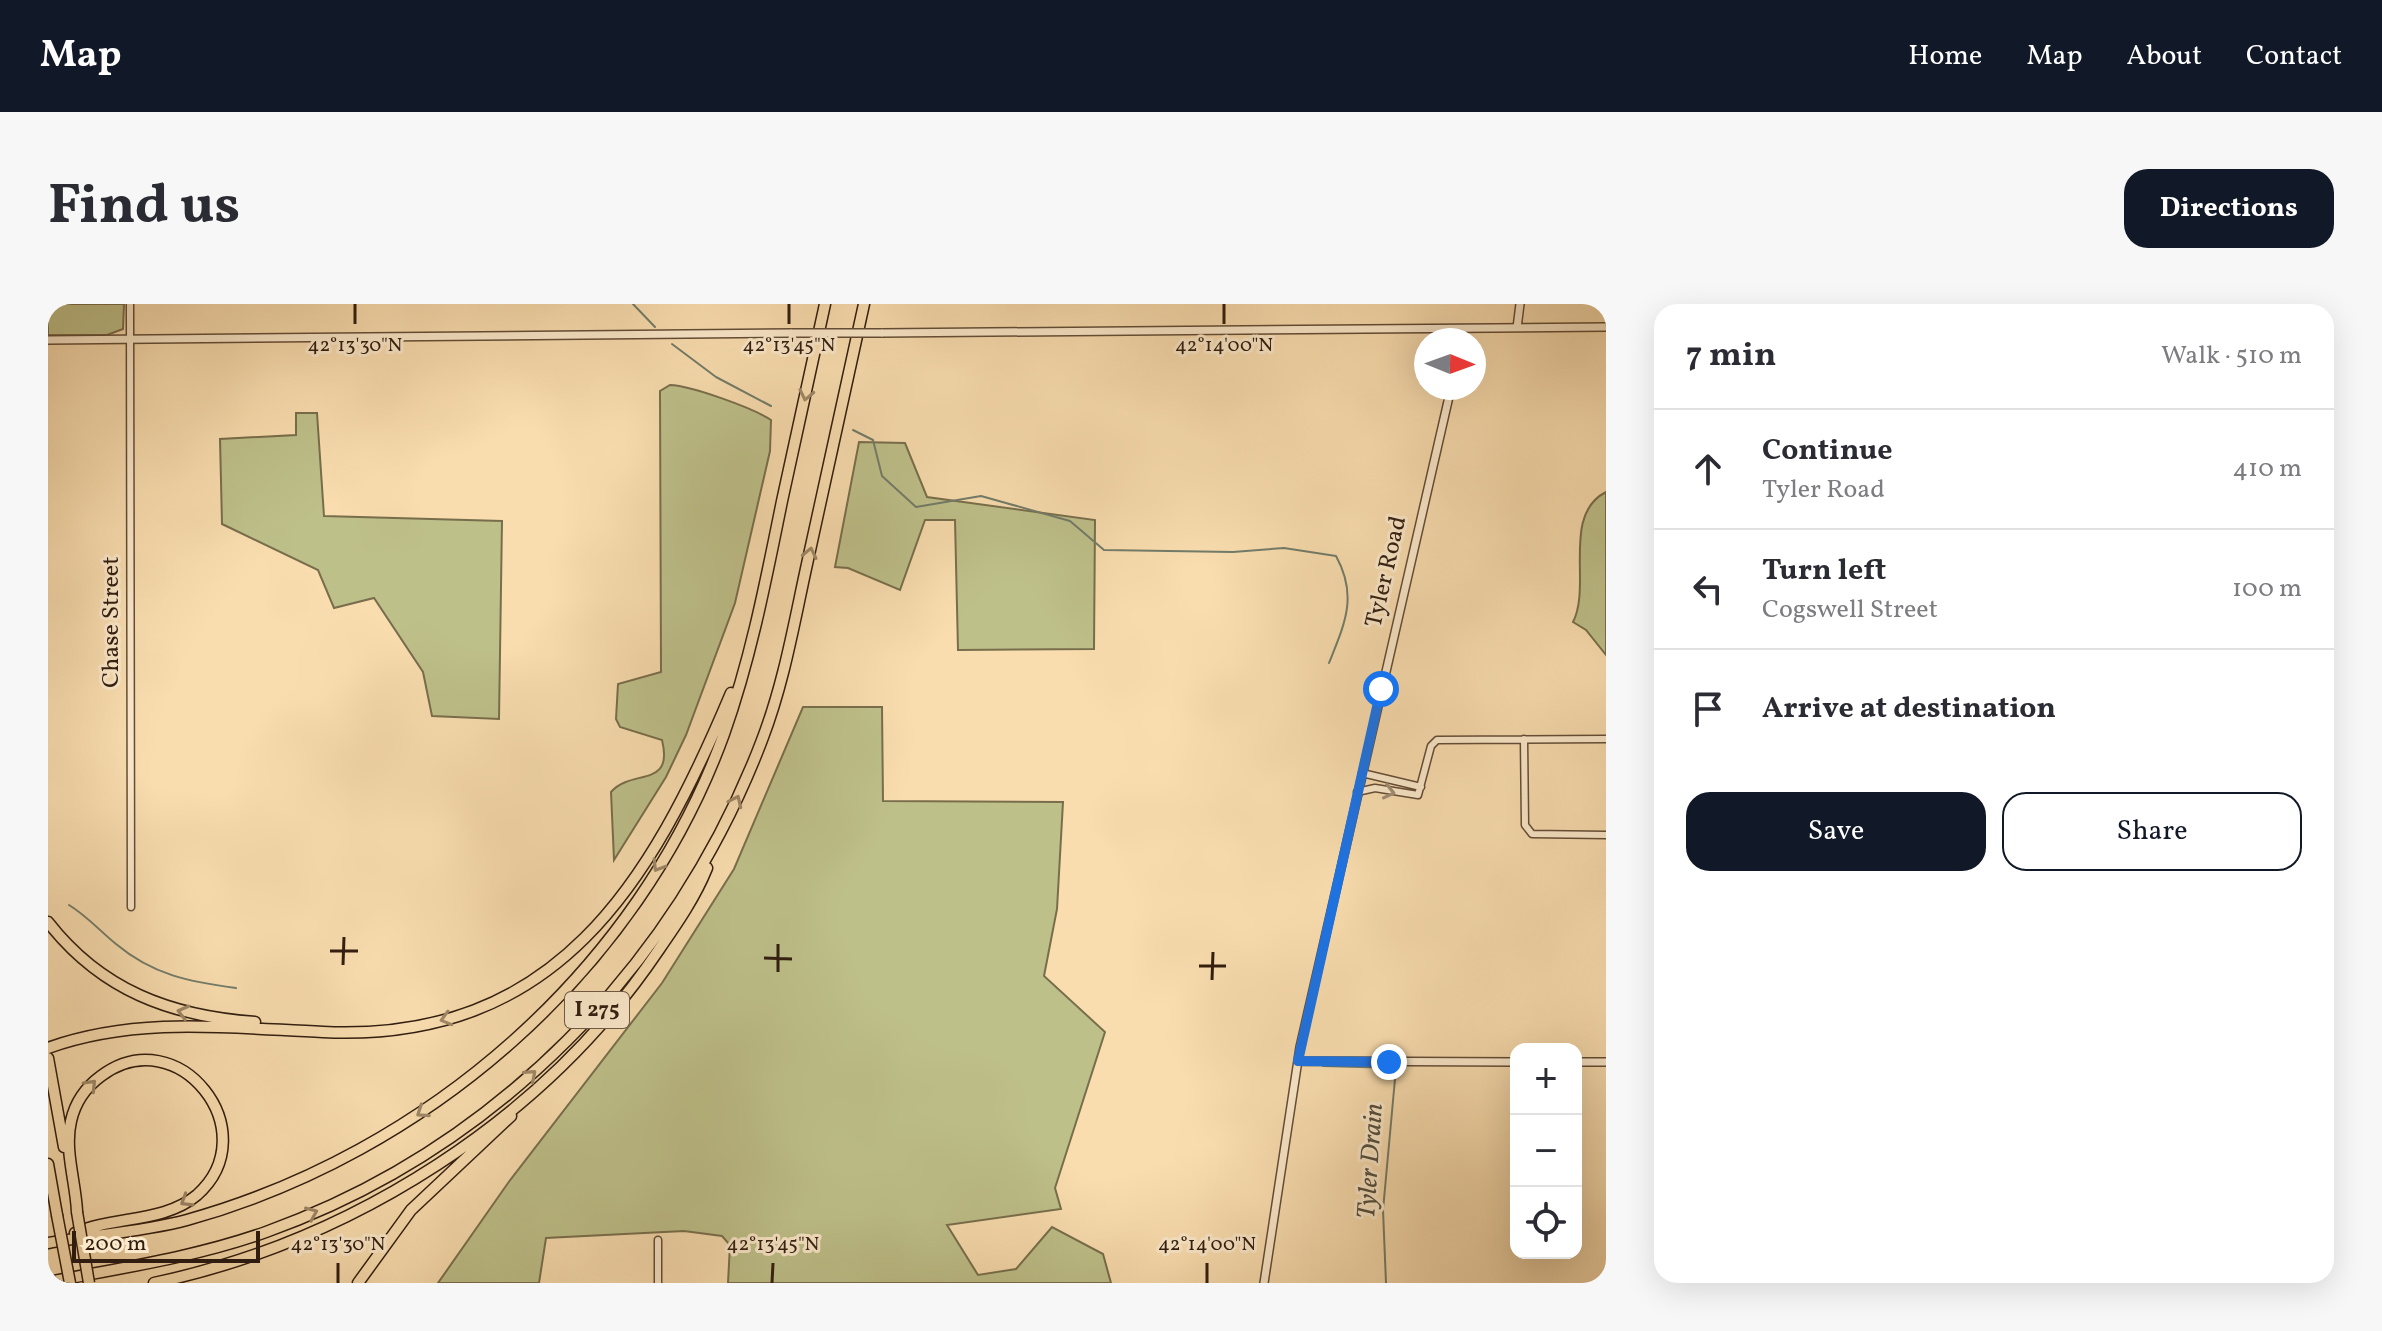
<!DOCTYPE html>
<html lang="en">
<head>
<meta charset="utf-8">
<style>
  :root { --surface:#fff; --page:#f7f7f7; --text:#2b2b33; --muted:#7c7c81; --line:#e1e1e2; --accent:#111827 }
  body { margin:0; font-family:Vollkorn,serif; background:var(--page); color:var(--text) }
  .controls { position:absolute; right:24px; bottom:24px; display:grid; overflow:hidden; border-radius:16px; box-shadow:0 8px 32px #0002 }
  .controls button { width:72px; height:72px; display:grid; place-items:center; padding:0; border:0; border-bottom:2px solid var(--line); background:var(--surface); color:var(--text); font:40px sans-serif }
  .compass { position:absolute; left:1366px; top:24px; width:72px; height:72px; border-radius:50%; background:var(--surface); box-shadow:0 8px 32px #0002; rotate:91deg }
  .scale { position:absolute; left:24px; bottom:20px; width:188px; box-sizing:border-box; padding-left:8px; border:4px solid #311d0f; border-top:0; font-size:22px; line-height:28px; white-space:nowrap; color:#311d0f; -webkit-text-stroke:6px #fbe9cb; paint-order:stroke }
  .stop { position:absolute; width:24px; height:24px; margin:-18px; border:6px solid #1a73e8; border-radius:50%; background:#fff }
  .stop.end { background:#1a73e8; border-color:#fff; box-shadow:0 2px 8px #0008 }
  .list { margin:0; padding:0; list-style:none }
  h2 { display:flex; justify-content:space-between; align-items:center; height:104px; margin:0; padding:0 32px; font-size:34px }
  h2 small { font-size:26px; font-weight:400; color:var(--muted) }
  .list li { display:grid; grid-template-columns:52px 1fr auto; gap:24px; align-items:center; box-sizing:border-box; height:120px; padding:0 32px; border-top:2px solid var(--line) }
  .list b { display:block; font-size:30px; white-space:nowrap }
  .list p { margin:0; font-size:26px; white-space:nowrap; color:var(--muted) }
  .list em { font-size:26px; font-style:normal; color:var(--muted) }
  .actions { display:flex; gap:16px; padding:24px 32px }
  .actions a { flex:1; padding:18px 0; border:2px solid var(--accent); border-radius:24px; text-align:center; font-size:28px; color:var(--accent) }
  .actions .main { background:var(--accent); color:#fff }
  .icon { flex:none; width:44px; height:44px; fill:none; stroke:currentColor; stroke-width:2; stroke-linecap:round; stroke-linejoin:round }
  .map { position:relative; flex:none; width:1558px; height:979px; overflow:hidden; border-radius:24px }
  header { display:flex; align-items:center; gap:48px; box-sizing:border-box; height:112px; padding:0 40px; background:var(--accent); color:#fff }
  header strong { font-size:38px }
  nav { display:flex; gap:44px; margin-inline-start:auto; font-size:28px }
  .intro { display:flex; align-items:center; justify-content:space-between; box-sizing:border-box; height:192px; padding:0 48px }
  h1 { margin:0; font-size:56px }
  .button { padding:20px 36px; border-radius:24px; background:var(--accent); color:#fff; font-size:28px; font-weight:700 }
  main { display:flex; gap:48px; padding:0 48px }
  aside { flex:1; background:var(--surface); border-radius:24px; box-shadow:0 8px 32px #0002 }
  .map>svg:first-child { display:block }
</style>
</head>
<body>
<header>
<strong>Map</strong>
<nav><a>Home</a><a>Map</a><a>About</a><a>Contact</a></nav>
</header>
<div class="intro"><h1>Find us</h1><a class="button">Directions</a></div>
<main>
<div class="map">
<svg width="1558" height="979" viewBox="0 0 1558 979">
  <rect width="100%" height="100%" fill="#f9ddaf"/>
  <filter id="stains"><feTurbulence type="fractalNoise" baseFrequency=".0025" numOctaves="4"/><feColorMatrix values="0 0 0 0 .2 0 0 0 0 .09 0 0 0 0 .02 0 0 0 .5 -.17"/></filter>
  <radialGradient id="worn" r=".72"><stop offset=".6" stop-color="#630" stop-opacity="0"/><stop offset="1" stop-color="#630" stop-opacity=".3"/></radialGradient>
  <path fill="#bec08a" stroke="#786e4c" stroke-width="2" d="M0,0h76l-1,25 -16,6h-59z
    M622,81c22,1 83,23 101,35l-1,31 -35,152 -49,132 -20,42 -52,83 -3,-68c21,-24 63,-3 51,-52l-42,-13 -4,-8 2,-35 43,-12 -1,-281z
    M248,109h21l7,103 178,5 -3,198 -67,-3 -9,-44 -49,-74 -40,10 -16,-38 -96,-46 -2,-85 76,-4z
    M811,138l46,1 22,54 168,23 -1,129 -136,1 -3,-130h-30l-25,70 -52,-22 -13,-1z
    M1558,188v163l-20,-25 -13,-8c19,-37 -12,-107 33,-130z
    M755,403h79l1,94 180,1 -6,107 -13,67 61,56 -50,156 6,21 -114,16 31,50 38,-6 36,-42 51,27 8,29h-383l2,-38 -8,-9 -38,-5 -138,7 -7,45h-101l70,-100 154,-200 72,-114z"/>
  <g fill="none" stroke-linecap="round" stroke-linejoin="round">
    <path stroke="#727c6a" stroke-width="2" d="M585,0l22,23
      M624,40l44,33 55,29
      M805,126l20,10 9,36 34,31 65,-11 89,25 34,29 129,2 51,-4 52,8c22,40 9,67 -7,107
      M21,601c18,11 31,26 47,39 37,31 74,38 120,44
      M1275,762l73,2 -13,142 3,73"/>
    <defs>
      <path id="minor" d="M82,0l1,603
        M1476,435l1,86 7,9 74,1
        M1314,469l59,14
        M1309,488l18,-4 43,7 13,-49 6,-6 169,-1
        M610,979v-43"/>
      <path id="tertiary" d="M1469,24l3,-24
        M833,29l725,-6
        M0,36l744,-7
        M1250,757l218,1
        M1528,758h30
        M1216,979l36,-236 151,-659"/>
      <path id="motorway" d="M0,618c53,68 122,94 207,100
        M0,744c89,-32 183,-20 275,-16 234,11 328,-149 408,-339
        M0,754l16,89
        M0,860l9,51
        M27,929c38,-17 89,-10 122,-38 71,-63 -19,-177 -96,-119 -15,11 -26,27 -30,45 -7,29 5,62 6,91
        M0,939c46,-8 94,-11 139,-23 240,-67 451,-249 537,-486 27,-76 42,-154 58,-233 14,-66 29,-131 43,-197
        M0,978c73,-14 148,-25 218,-50 229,-82 410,-266 496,-492 22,-57 32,-117 45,-176 19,-87 38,-173 57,-260
        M106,979c198,-42 390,-163 504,-332 18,-26 37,-53 49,-83
        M310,979l53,-73 100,-94"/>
    </defs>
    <use href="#minor" stroke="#634d37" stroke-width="9"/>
    <use href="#tertiary" stroke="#634d37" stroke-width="10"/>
    <use href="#motorway" stroke="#311d0f" stroke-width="13"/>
    <use href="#minor" stroke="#fbe9cb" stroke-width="6"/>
    <use href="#tertiary" stroke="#fbe9cb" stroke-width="7"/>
    <use href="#motorway" stroke="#f9ddaf" stroke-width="10"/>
    <defs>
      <path id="tertiary-bridge" d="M744,29h89"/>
      <path id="motorway-bridge" d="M29,908l12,71
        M9,911l13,68"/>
    </defs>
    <use href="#tertiary-bridge" stroke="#634d37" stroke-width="10" stroke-linecap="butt"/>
    <use href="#motorway-bridge" stroke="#311d0f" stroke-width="13" stroke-linecap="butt"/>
    <use href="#tertiary-bridge" stroke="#fbe9cb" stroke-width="7"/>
    <use href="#motorway-bridge" stroke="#f9ddaf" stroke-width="10"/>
  </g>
  <defs><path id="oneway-chevron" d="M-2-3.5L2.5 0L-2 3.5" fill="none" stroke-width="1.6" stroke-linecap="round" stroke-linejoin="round" transform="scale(2)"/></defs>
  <g stroke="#9f8767">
    <use href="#oneway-chevron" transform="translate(758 91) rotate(102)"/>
    <use href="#oneway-chevron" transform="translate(762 249) rotate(-78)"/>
    <use href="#oneway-chevron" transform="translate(688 497) rotate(-65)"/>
    <use href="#oneway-chevron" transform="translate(610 562) rotate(122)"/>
    <use href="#oneway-chevron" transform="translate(135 708) rotate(-166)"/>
    <use href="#oneway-chevron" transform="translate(398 715) rotate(164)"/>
    <use href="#oneway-chevron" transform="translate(483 771) rotate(-41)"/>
    <use href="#oneway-chevron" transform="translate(43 781) rotate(-46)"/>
    <use href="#oneway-chevron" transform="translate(374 808) rotate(146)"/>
    <use href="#oneway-chevron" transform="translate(138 897) rotate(148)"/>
    <use href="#oneway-chevron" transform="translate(264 909) rotate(-23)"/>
  </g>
  <use stroke="#a08d76" href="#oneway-chevron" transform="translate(1341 488) rotate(13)"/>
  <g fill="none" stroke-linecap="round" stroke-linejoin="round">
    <path stroke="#1a73e8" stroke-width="10" d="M1333,385l-83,372 91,1"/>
  </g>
  <path fill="none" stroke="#311d0f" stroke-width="3" d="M307,20v-20M741,20v-20M1176,20v-20M282,647h28M716,654l28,1M295,661l1,-28M1151,662h27M730,668v-28M1164,676l1,-28M290,979v-20M724,979l1,-20M1159,979v-20"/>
  <g text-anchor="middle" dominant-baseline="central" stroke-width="6" stroke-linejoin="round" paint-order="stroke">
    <rect fill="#fbe9cb" stroke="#6e5a47" stroke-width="2" x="517" y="688" width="64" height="36" rx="6"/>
    <g font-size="22" font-weight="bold" fill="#311d0f">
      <text x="549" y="706">I 275</text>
    </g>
    <g font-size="24" fill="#311d0f" stroke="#fbe9cb">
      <text transform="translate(1339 268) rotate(-77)">Tyler Road</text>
      <text transform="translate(64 318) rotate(-90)">Chase Street</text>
    </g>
    <g font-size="26" font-style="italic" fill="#524d3d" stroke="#fbe9cb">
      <text transform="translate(1323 857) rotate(-86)">Tyler Drain</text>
    </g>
  </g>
  <g font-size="20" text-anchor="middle" fill="#311d0f" stroke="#fbe9cb" stroke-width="6" stroke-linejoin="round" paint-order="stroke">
    <text x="307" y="47">42°13'30"N</text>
    <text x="741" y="47">42°13'45"N</text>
    <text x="1176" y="47">42°14'00"N</text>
    <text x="290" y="946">42°13'30"N</text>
    <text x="725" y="946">42°13'45"N</text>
    <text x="1159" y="946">42°14'00"N</text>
  </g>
  <rect width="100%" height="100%" filter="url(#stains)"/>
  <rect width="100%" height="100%" fill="url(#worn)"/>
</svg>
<div class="controls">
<button>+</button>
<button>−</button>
<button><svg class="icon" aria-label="locate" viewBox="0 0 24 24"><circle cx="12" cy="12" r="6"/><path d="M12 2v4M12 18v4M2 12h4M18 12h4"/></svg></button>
</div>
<svg class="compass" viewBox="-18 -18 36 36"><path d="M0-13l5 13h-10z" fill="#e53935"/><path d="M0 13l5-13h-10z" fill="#7c7c81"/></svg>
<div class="scale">200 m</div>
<div class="stop" style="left:1333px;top:385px"></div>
<div class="stop end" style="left:1341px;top:758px"></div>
</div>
<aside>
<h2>7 min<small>Walk · 510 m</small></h2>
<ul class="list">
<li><svg class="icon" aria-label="ahead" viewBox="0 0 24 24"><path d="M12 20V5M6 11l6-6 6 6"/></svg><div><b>Continue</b><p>Tyler Road</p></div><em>410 m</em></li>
<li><svg class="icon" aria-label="left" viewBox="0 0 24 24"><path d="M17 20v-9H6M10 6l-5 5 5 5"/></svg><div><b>Turn left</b><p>Cogswell Street</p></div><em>100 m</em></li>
<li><svg class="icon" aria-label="arrive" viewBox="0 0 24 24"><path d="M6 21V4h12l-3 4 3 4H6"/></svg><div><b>Arrive at destination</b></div></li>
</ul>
<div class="actions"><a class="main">Save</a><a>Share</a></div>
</aside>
</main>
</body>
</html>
